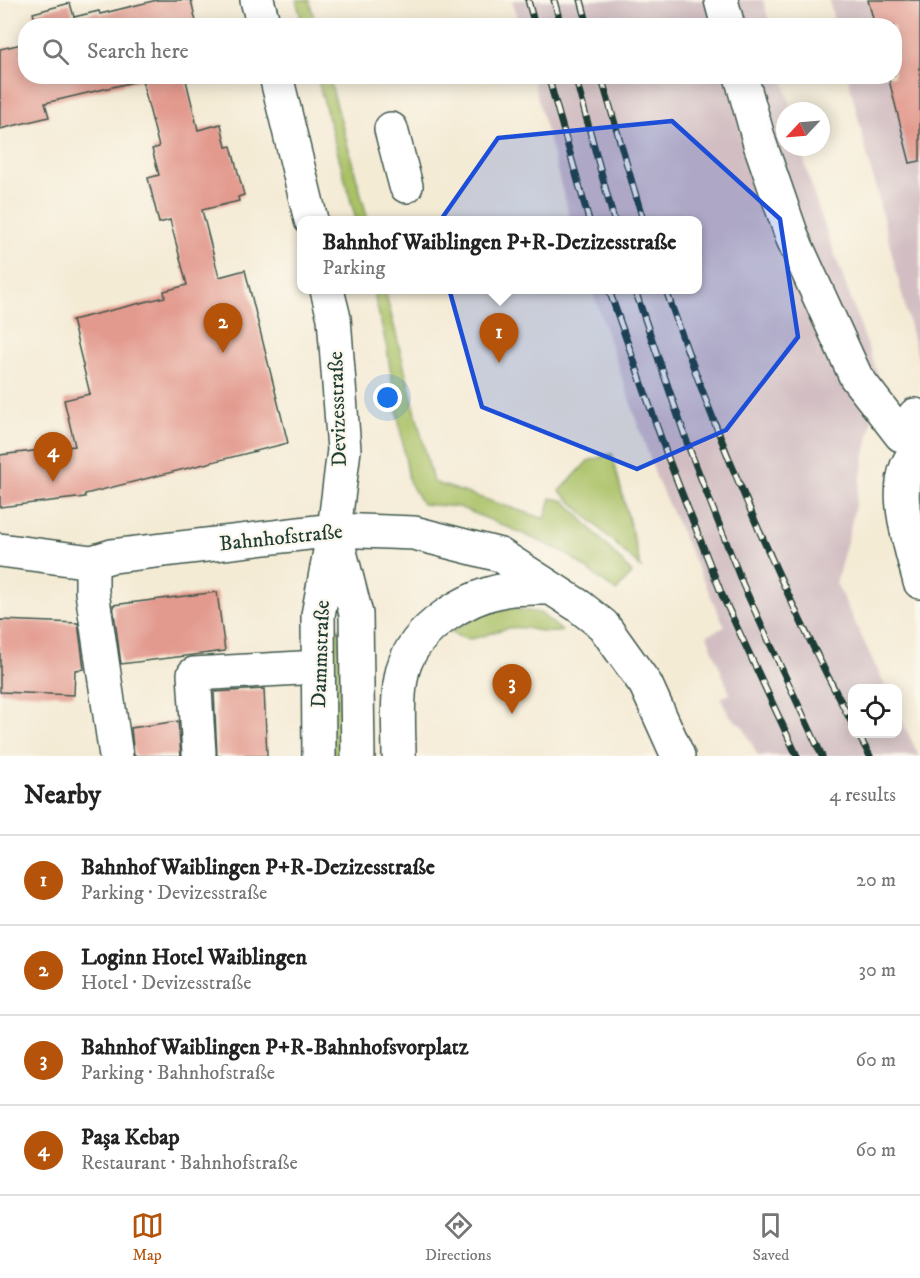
<!DOCTYPE html>
<html lang="en">
<head>
<meta charset="utf-8">
<style>
  :root { --surface:#fff; --page:#f6f6f6; --text:#222; --muted:#767676; --line:#e0e0e0; --accent:#b45309 }
  body { margin:0; font-family:"IM FELL DW Pica",serif; background:var(--page); color:var(--text) }
  .controls { position:absolute; right:18px; bottom:18px; display:grid; overflow:hidden; border-radius:12px; box-shadow:0 3px 15px #0003 }
  .controls button { width:54px; height:54px; display:grid; place-items:center; padding:0; border:0; border-bottom:2px solid var(--line); background:var(--surface); color:var(--text); font:30px sans-serif }
  .compass { position:absolute; left:776px; top:102px; width:54px; height:54px; border-radius:50%; background:var(--surface); box-shadow:0 3px 15px #0003; rotate:244deg }
  .you { position:absolute; left:388px; top:398px; width:21px; height:21px; margin:-15px; border:4px solid #fff; border-radius:50%; background:#1a73e8; box-shadow:0 0 0 9px #1a73e833 }
  .badge { display:grid; place-items:center; width:39px; height:39px; border-radius:50%; background:var(--accent); color:#fff; font-size:20px; font-weight:700 }
  .pin { position:absolute; translate:-50% -50px; filter:drop-shadow(0 2px 3px #0008) }
  .pin::after { content:''; position:absolute; top:32px; width:21px; height:18px; background:inherit; clip-path:polygon(0 0,100% 0,50% 100%) }
  .popup { position:absolute; left:297px; top:216px; width:405px; height:78px; box-sizing:border-box; display:grid; place-content:center; border-radius:12px; background:var(--surface); filter:drop-shadow(0 2px 4px #0005); font-size:20px; white-space:nowrap; color:var(--muted) }
  .popup b { font-size:22px; color:var(--text) }
  .popup::after { content:''; position:absolute; left:50%; top:100%; margin-left:-12px; border:12px solid transparent; border-top-color:var(--surface) }
  .list { margin:0; padding:0; list-style:none }
  h2 { display:flex; justify-content:space-between; align-items:center; height:78px; margin:0; padding:0 24px; font-size:26px }
  h2 small { font-size:20px; font-weight:400; color:var(--muted) }
  .list li { display:grid; grid-template-columns:39px 1fr auto; gap:18px; align-items:center; box-sizing:border-box; height:90px; padding:0 24px; border-top:2px solid var(--line) }
  .list b { display:block; font-size:22px; white-space:nowrap }
  .list p { margin:0; font-size:20px; white-space:nowrap; color:var(--muted) }
  .list em { font-size:20px; font-style:normal; color:var(--muted) }
  .icon { flex:none; width:33px; height:33px; fill:none; stroke:currentColor; stroke-width:2; stroke-linecap:round; stroke-linejoin:round }
  .map { position:relative; flex:none; width:920px; height:756px; overflow:hidden }
  .search { position:absolute; background:var(--surface); box-shadow:0 3px 15px #0003; left:18px; right:18px; top:18px; height:66px; display:flex; align-items:center; gap:15px; box-sizing:border-box; padding:0 21px; border-radius:24px; color:var(--muted); font-size:22px }
  .sheet { height:438px; background:var(--surface) }
  nav { display:flex; justify-content:space-around; align-items:center; box-sizing:border-box; height:84px; border-top:2px solid var(--line); background:var(--surface); font-size:16px; color:var(--muted) }
  nav a { display:grid; justify-items:center; gap:3px }
  nav .on { color:var(--accent) }
  .map>svg:first-child { display:block }
</style>
</head>
<body>
<div class="map">
<svg width="920" height="756" viewBox="0 0 920 756">
  <rect width="100%" height="100%" fill="#fbf7ec"/>
  <filter id="ink" filterUnits="userSpaceOnUse"><feTurbulence type="fractalNoise" baseFrequency=".0167" numOctaves="2"/><feDisplacementMap in="SourceGraphic" scale="12" xChannelSelector="R" yChannelSelector="G"/><feConvolveMatrix kernelMatrix="1 2 1 2 8 2 1 2 1" color-interpolation-filters="sRGB"/></filter>
  <filter id="wash" filterUnits="userSpaceOnUse"><feTurbulence type="fractalNoise" baseFrequency=".008" numOctaves="4" result="noise"/><feDisplacementMap in="SourceGraphic" scale="24" xChannelSelector="R" yChannelSelector="G"/><feGaussianBlur stdDeviation="1.35" result="paint"/><feColorMatrix in="noise" values="0 0 0 0 0 0 0 0 0 0 0 0 0 0 0 0 0 1.4 0 .05"/><feComposite in="paint" operator="in"/></filter>
  <g filter="url(#wash)">
    <rect width="100%" height="100%" fill="#f4ebd5"/>
    <path fill="#d2bec2" d="M512,0h251l7,25h-251z
      M829,0h91v367l-72,-290 46,-1v-50l-59,-1z
      M532,77h251l9,34h-7v36h16l12,46 67,188 -30,149 -14,53 50,105h-34v46h46v-22l21,44h-161l-15,-29 -15,-13 -7,-16 9,-4 -23,-59 18,-8 -68,-147 -65,-190h105v-70h-132l5,-1z"/>
    <path fill="#aac166" stroke="#647f4d" stroke-width="1.5" d="M296,0h13l7,25h-13z
      M317,77h12l39,143h-12z
      M373,290h12l48,192 112,37 6,-21 14,3 67,72 -16,18 -52,-39 -52,-23 -53,-22 -37,-3 -13,-23 -23,-137z
      M612,454l29,114 -81,-77 28,-30z
      M511,608l29,5 22,18c-16,5 -35,-6 -52,-3 -24,3 -36,20 -59,4l29,-17z
      M331,629h9l2,127h-11z"/>
    <g id="blocks">
      <path fill="#e39a8e" d="M157,0h34l6,26h-160l-4,-13 37,-10 4,14 25,-6 1,3z
        M868,0h52v161l-10,2 -22,-87h6v-50h-19z
        M26,43v33h159l13,54 23,-6 5,23 5,-1 13,49 -6,2 1,4 -37,9 17,67 26,-7 43,173 -203,51v3l-85,10v-52l75,-9 -11,-46 26,-6 -18,-74 93,-23 -1,-6 23,-6 -17,-65 -11,3 -11,-45 11,-3 -7,-26 7,-2 -17,-67 -97,23 4,14 -49,12v-80z
        M217,592l8,59 -104,13 -8,-59z
        M0,620l78,3 6,46 -9,1 -1,25 -74,-3z
        M264,689l3,67h-50l-3,-64z
        M178,721l3,35h-47l-3,-28z"/>
    </g>
  </g>
  <g filter="url(#ink)">
    <use href="#blocks" fill-opacity="0" stroke="#3f574c" stroke-width="1.5"/>
    <g fill="none" stroke-linecap="round" stroke-linejoin="round">
      <defs>
        <path id="minor" d="M257,0l7,26
          M721,0l7,26
          M276,76l35,144
          M741,76l19,68 33,95 63,138 45,58
          M391,129l15,57
          M915,415l5,6
          M920,449c-35,28 -9,96 0,133
          M337,540l19,74 2,142
          M0,550l92,12 20,-6 222,-26 80,3 86,22 79,51 24,19 43,60 32,71
          M92,562v30l24,164
          M199,753l-5,-79 124,-7
          M319,756l-1,-141 16,-85 10,-80 -10,-132 -7,-28
          M399,756c0,-28 -3,-60 4,-87 12,-41 63,-72 102,-79 14,-3 31,-2 46,-2"/>
      </defs>
      <use href="#minor" stroke="#3f574c" stroke-width="36"/>
      <use href="#minor" stroke="#fff" stroke-width="33"/>
      <defs>
        <path id="rail" d="M528,0l7,26
          M554,0l7,26
          M581,0l7,26
          M548,76l41,144
          M575,76l39,144
          M601,76l42,144
          M609,290l59,168 54,137 75,161
          M635,290l54,158 54,137 79,171
          M666,290c51,149 112,294 186,433
          M858,734l12,22"/>
      </defs>
      <use href="#rail" stroke="#1f3d34" stroke-width="7"/>
      <use href="#rail" stroke="#fbf7ec" stroke-width="4.5" stroke-dasharray="14" stroke-linecap="butt"/>
    </g>
  </g>
  <path fill="#1d4ed8" fill-opacity="0.2" stroke="#1d4ed8" stroke-width="4.5" stroke-linejoin="round" d="M672,121l108,98 18,118 -72,93 -89,39 -155,-62 -49,-176 65,-93z"/>
  <g text-anchor="middle" dominant-baseline="central" stroke-width="4.5" stroke-linejoin="round" paint-order="stroke">
    <g font-size="21" fill="#1f3d34" stroke="#fbf7ec">
      <text transform="translate(338 409) rotate(-92)">Devizesstraße</text>
      <text transform="translate(281 538) rotate(-6)">Bahnhofstraße</text>
      <text transform="translate(321 654) rotate(-88)">Dammstraße</text>
    </g>
  </g>
</svg>
<div class="controls">
<button><svg class="icon" aria-label="locate" viewBox="0 0 24 24"><circle cx="12" cy="12" r="6"/><path d="M12 2v4M12 18v4M2 12h4M18 12h4"/></svg></button>
</div>
<svg class="compass" viewBox="-18 -18 36 36"><path d="M0-13l5 13h-10z" fill="#e53935"/><path d="M0 13l5-13h-10z" fill="#767676"/></svg>
<div class="you"></div>
<div class="pin badge" style="left:499px;top:363px">1</div>
<div class="popup"><b>Bahnhof Waiblingen P+R-Dezizesstraße</b>Parking</div>
<div class="pin badge" style="left:223px;top:353px">2</div>
<div class="pin badge" style="left:512px;top:714px">3</div>
<div class="pin badge" style="left:53px;top:482px">4</div>
<div class="search"><svg class="icon" aria-label="search" viewBox="0 0 24 24"><circle cx="10" cy="10" r="6"/><path d="M15 15l6 6"/></svg>Search here</div>
</div>
<section class="sheet">
<h2>Nearby<small>4 results</small></h2>
<ul class="list">
<li><span class="badge">1</span><div><b>Bahnhof Waiblingen P+R-Dezizesstraße</b><p>Parking · Devizesstraße</p></div><em>20 m</em></li>
<li><span class="badge">2</span><div><b>Loginn Hotel Waiblingen</b><p>Hotel · Devizesstraße</p></div><em>30 m</em></li>
<li><span class="badge">3</span><div><b>Bahnhof Waiblingen P+R-Bahnhofsvorplatz</b><p>Parking · Bahnhofstraße</p></div><em>60 m</em></li>
<li><span class="badge">4</span><div><b>Paşa Kebap</b><p>Restaurant · Bahnhofstraße</p></div><em>60 m</em></li>
</ul>
</section>
<nav>
<a class="on"><svg class="icon" aria-label="map" viewBox="0 0 24 24"><path d="M3 6l6-2 6 2 6-2v14l-6 2-6-2-6 2zM9 4v14M15 6v14"/></svg>Map</a>
<a><svg class="icon" aria-label="directions" viewBox="0 0 24 24"><path d="M12 3l9 9-9 9-9-9zM9 14v-3h6M13 9l2 2-2 2"/></svg>Directions</a>
<a><svg class="icon" aria-label="saved" viewBox="0 0 24 24"><path d="M7 4h10v16l-5-4-5 4z"/></svg>Saved</a>
</nav>
</body>
</html>
